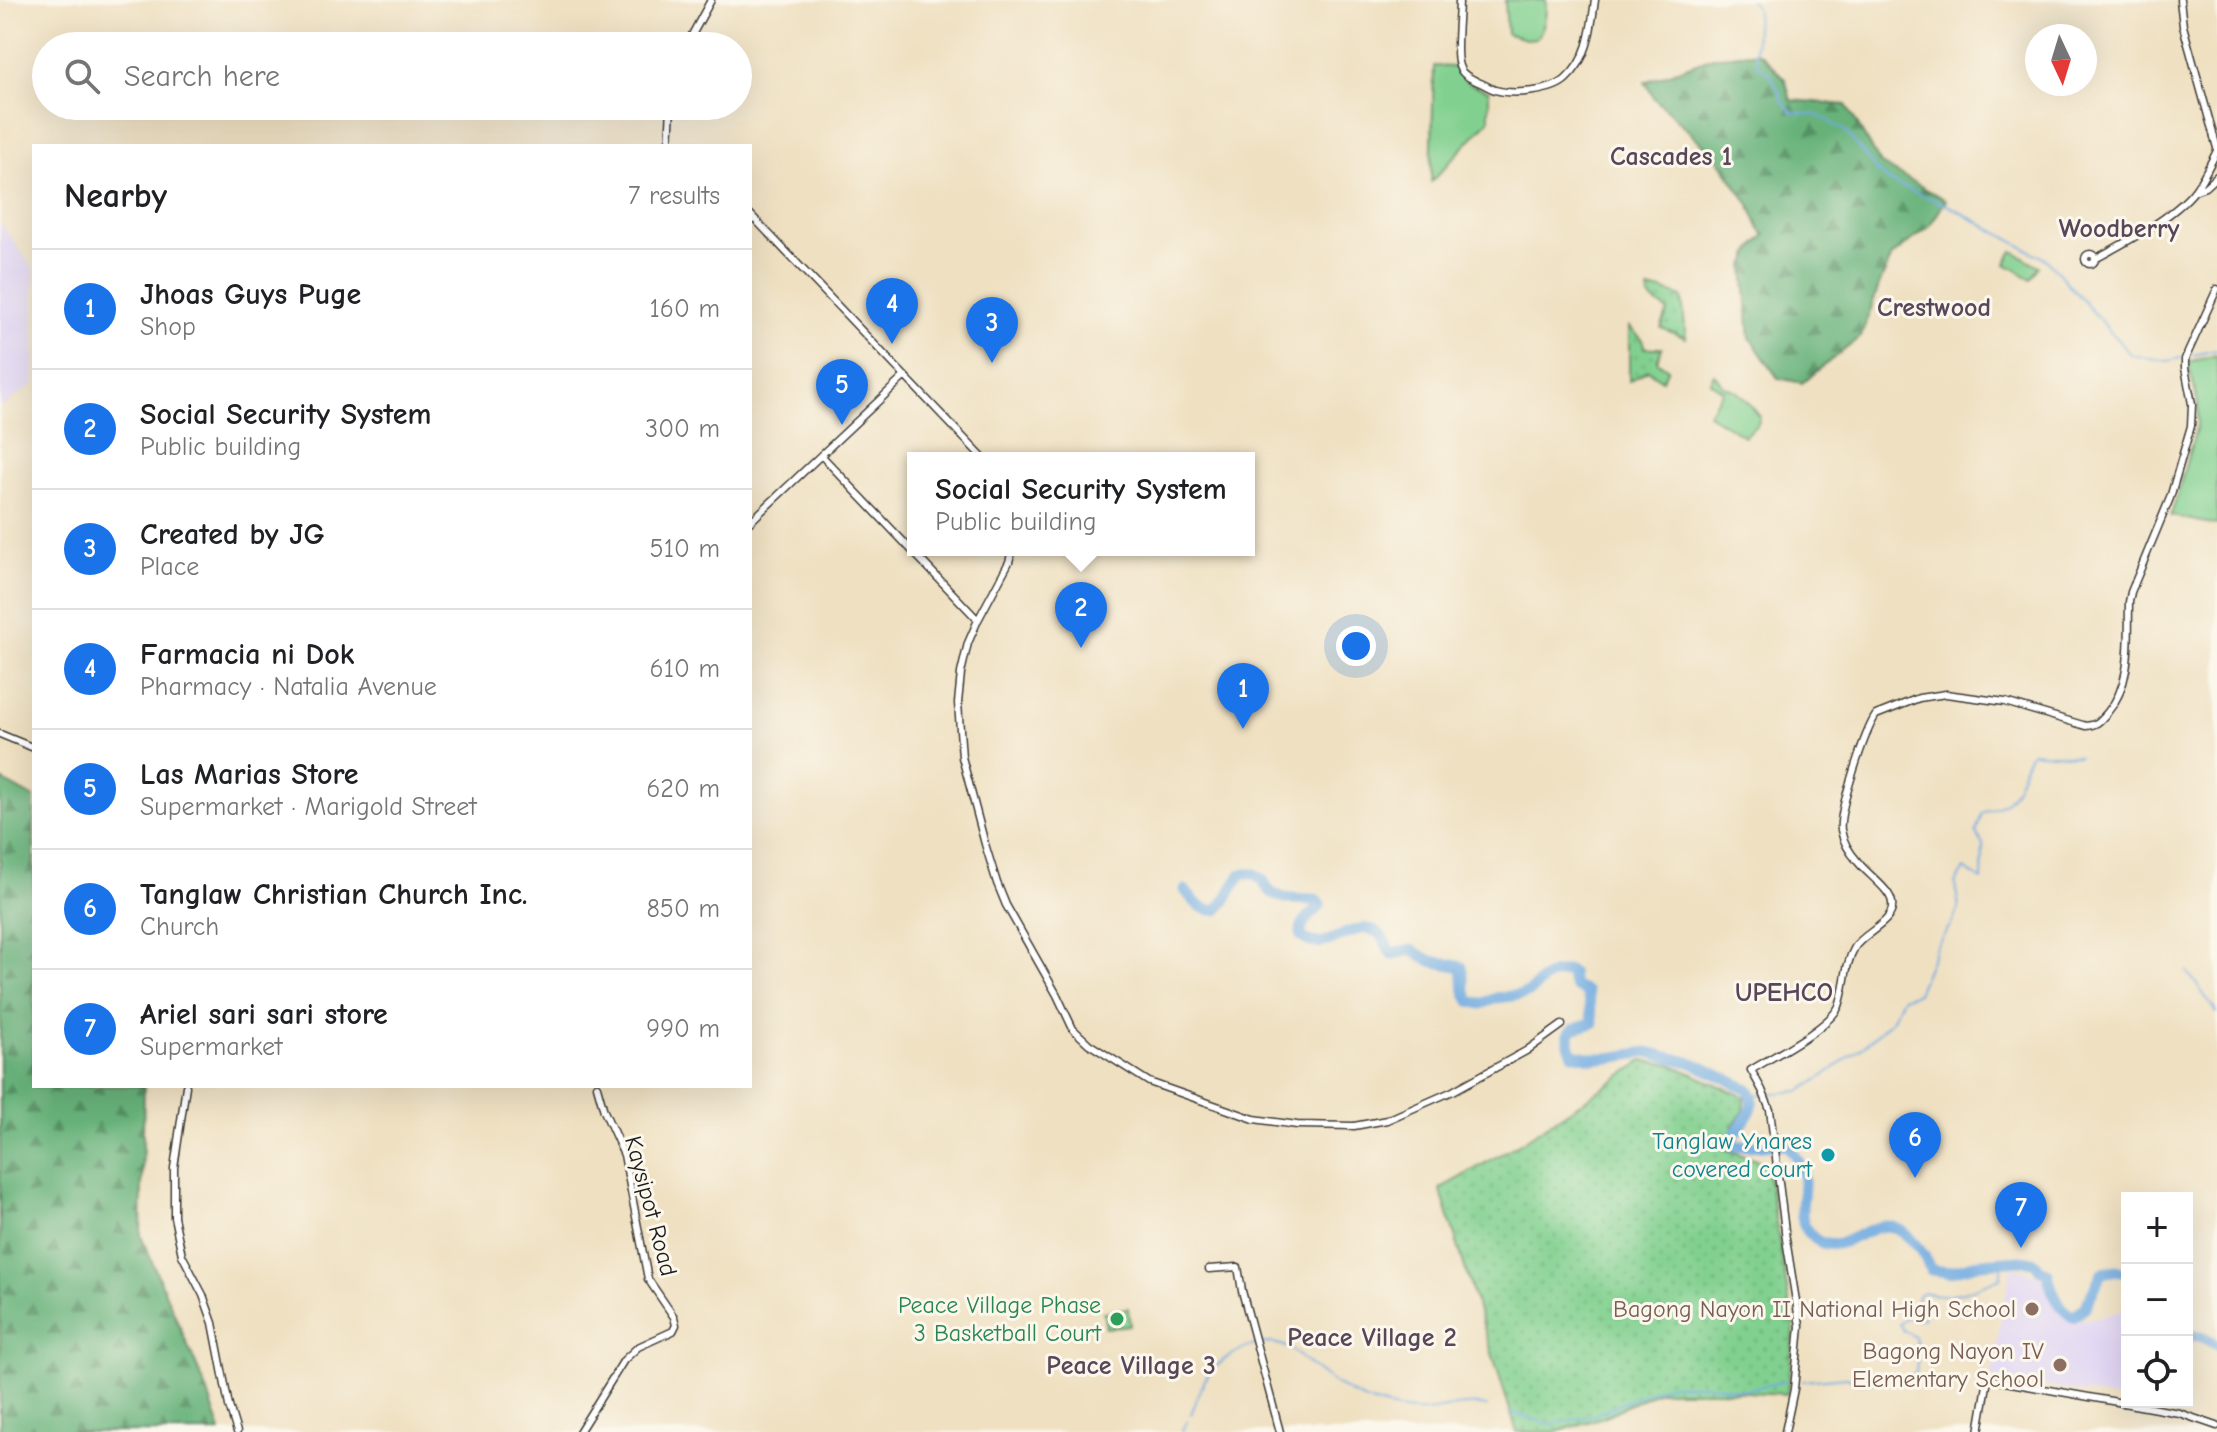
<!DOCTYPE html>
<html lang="en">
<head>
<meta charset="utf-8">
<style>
  :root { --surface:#fff; --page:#f2f2f2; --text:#202124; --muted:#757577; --line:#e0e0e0; --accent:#1a73e8 }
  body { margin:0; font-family:"Comic Neue",sans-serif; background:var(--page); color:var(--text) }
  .controls { position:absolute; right:24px; bottom:24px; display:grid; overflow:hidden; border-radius:0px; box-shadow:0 8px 32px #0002 }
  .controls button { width:72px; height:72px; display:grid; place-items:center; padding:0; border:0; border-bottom:2px solid var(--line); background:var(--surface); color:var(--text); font:40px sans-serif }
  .compass { position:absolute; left:2025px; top:24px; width:72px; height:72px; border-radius:50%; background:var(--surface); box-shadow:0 8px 32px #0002; rotate:176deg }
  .you { position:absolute; left:1356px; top:646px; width:28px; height:28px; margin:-20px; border:6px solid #fff; border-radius:50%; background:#1a73e8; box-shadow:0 0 0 12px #1a73e833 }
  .badge { display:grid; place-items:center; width:52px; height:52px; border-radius:50%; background:var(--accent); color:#fff; font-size:26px; font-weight:700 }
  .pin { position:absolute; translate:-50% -66px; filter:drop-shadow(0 2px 4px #0008) }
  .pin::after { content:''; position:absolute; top:42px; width:28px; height:24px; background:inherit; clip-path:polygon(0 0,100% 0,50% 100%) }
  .popup { position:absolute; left:907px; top:452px; width:348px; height:104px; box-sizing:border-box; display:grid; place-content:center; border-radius:0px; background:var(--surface); filter:drop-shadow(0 2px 6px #0005); font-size:26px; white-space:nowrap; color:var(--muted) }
  .popup b { font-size:30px; color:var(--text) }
  .popup::after { content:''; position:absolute; left:50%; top:100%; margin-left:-16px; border:16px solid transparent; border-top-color:var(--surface) }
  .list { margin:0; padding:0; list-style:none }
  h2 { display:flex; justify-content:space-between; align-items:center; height:104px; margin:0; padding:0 32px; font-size:34px }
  h2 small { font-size:26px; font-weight:400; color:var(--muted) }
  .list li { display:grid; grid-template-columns:52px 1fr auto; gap:24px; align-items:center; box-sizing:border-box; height:120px; padding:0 32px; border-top:2px solid var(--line) }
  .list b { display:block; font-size:30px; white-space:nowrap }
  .list p { margin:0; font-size:26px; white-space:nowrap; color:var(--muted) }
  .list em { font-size:26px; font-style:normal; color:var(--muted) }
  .icon { flex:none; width:44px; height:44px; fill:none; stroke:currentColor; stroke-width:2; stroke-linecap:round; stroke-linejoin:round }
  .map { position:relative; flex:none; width:2217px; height:1432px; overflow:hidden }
  .search { position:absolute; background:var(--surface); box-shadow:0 8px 32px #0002; left:32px; top:32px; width:720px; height:88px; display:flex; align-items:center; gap:20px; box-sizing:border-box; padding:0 28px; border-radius:44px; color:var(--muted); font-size:30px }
  .panel { position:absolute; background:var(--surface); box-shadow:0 8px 32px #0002; left:32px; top:144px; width:720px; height:944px; border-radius:0px }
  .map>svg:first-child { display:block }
</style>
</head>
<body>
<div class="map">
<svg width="2217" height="1432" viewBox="0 0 2217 1432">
  <defs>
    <pattern id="grass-dots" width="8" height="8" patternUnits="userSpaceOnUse" patternTransform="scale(2)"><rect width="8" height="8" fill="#81d08f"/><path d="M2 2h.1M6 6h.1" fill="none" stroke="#6fb27b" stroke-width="1.8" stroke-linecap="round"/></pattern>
    <pattern id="forest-firs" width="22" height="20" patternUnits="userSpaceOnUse" patternTransform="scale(2)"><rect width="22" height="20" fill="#68b27a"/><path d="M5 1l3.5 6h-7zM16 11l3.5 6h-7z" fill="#559063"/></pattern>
  </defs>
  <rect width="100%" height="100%" fill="#fbf7ec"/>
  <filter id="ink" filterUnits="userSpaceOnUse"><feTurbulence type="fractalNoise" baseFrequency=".0125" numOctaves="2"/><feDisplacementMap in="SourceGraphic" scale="16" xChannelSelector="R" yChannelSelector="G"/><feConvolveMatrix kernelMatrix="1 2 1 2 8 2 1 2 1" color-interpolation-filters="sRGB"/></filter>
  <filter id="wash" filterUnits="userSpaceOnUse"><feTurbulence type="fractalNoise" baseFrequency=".006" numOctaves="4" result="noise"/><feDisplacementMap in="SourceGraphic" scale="32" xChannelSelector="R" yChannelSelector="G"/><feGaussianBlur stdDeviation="1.8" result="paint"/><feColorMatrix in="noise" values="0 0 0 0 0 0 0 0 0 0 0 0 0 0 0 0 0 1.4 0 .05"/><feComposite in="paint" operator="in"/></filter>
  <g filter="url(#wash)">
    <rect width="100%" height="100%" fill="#efe0c1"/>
    <path fill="#e0d4f4" d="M0,222l34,48v114l-34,24z
      M2011,1267l30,10 25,39 17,4 41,-9 3,8v81l-136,-23z"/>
    <path fill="url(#grass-dots)" stroke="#4e7656" stroke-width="2" d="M1648,290h14l20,7 4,41 -25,-10 7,-17 -19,-14z
      M1629,327l14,13 3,8h16l-5,13 11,8 -6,11 -14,-10 -19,11z
      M1643,1061l27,3 75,33 -1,14 -11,15 -6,24 39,13 28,168 -7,63 -61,-3h-68l-55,26 -46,15h-40l-77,-243 82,-47z"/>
    <path fill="url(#forest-firs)" stroke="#42674b" stroke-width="2" d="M1749,53h11l25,26 6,21 55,5 35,59 65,36 -17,27 -37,29 -12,27 -19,54 -59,46 -24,-5 -28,-40 -6,-70 7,-17 14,-16 -5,-5 -10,-24 -32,-47 -64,-61 -9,-16 68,-25z
      M0,779l34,19v288h110l-3,150 66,154 14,42h-221z"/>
    <path fill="#81d08f" stroke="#4e7656" stroke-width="2" d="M1505,0h41c0,14 0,27 -10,38l-10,1 -19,-5z
      M1434,66l19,1 15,16 21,8v29l-58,62z
      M2013,251l26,15 -8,13 -25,-15z
      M2217,355v170l-46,-9 26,-91 1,-22 -10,-41z
      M1714,374l11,13c15,2 26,19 35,30l-2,7 -14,12 -36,-22 15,-23 -13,-9z
      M1128,1308l2,17 -24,3 -3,-16z"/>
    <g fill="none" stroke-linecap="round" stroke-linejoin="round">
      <path stroke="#70aae0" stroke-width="2" d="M1750,0l7,9 -2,38 2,17 14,10 13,29 8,9 25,3 27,15 34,42 10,9 61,25 98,54 84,95 37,6 13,-3
        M2193,355l24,-5
        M2187,971l30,42
        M1752,1095l48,-4 21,-13 44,-33 26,-24 11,-23 15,-5 20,-48 15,-22 7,-15 -4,-24 9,-15 18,11 1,-36 -7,-12 6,-19c40,-12 32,-30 49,-61l48,4
        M1803,1381l44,-4 13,6 14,-1 30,-4 12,-5 2,-21 -3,-15 -12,-7 -4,-6 9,-7 4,3 12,-2 -8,-10 2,-13 5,-3c28,9 52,-4 77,-14l3,-15
        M1512,1413l38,11 42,-8 61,-26 16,-5 35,-1 39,6 43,-9
        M1191,1414c5,-11 8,-24 14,-34 14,-24 59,-48 85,-31 7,4 12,11 19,15 20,16 43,33 68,40 16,5 32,8 49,7 21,-2 39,-9 60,-5
        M1182,1431l5,-10"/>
      <path stroke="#70aae0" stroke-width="11" d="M1185,890c8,11 17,22 32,20l8,-9 16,-27h14l9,7c4,20 35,19 52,19l4,5c-9,11 -20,15 -19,31 23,23 53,-21 77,-3 7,5 8,15 14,21l20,-4 19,11 31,6 3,24 5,10 11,3 15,-6 23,-3 11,-3 12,-12 10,-6 16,-3 4,2c-2,13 4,15 15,19l6,31 -20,6 -4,4v11l4,10 19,4h17l39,-6 45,11 55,26c15,22 -12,34 -17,54l4,3 52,-1c7,9 13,16 16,27 5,20 -9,43 6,61 27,33 59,-17 87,-5 9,4 21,18 27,26 4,5 4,11 8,16l17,2 33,-9 40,-3 13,2 7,8 7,3c2,16 11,36 25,44l12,-10 17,-34 15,-3 10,4
        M2187,1335l13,1 17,9"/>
    </g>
  </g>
  <g filter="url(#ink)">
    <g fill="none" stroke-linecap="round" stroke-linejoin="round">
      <defs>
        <path id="tertiary" d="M1459,0c0,16 -4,48 -1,62 2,12 10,15 20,20 6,2 11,6 17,8 18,5 57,2 71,-11 23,-21 25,-50 29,-79
          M2180,0l3,26 34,122
          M686,46l25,-46
          M669,146l2,-40
          M2194,191l11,-4 12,-11
          M750,214l233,244
          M2085 259a5 5 0 1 1 10 0a5 5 0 1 1-10 0Z
          M2095,259c30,-16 79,-42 100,-69 8,-11 15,-26 22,-39
          M821,455l157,165
          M750,522l155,-146
          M1012,550l-3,12 -31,58 -10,23 -7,30 -3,30 4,54 23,87 12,39 9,22 51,90 16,34 16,15 60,38 105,37 43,6 57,1 33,-6 66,-29 73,-40 36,-26
          M0,734l34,14
          M186,1086l-12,82v49l8,38 21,40 10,28 16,83 8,26
          M1209,1269l29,-2 4,24 38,141
          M579,1432l45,-72 14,-13 35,-16 3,-6 -2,-8 -26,-38 -24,-124 -20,-44 -7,-25
          M1785,1432l9,-43 6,-63 -14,-87 -16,-129 -8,-20 -11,-20c21,-13 79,-43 88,-64 7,-19 5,-41 16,-59 9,-15 40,-24 37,-44 -1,-13 -25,-29 -34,-41 -8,-9 -15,-20 -17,-32 -3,-18 24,-99 35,-115l43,-17 27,-4 59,8 81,24c11,-1 14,-5 21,-13 26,-30 21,-73 22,-111l2,-10 39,-94 21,-72 1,-22 -7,-36v-9l32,-70
          M1979,1432l9,-53 191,34 38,13"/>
      </defs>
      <use href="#tertiary" stroke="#3c3935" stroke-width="9"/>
      <use href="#tertiary" stroke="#fff" stroke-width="6"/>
    </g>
  </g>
  <circle fill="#0f9aa8" stroke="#fbf7ec" stroke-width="3" cx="1828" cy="1155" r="8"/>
  <g fill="#8d6e63" stroke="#fbf7ec" stroke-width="3">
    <circle cx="2032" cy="1309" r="8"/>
    <circle cx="2060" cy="1365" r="8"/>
  </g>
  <circle fill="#2e9e5b" stroke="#fbf7ec" stroke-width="3" cx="1117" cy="1319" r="8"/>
  <g text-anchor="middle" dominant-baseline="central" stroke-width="6" stroke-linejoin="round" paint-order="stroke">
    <g font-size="24" fill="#0d838f" stroke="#fbf7ec" text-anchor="end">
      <text x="1812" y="1141">Tanglaw Ynares<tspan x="1812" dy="28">covered court</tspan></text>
    </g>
    <g font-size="24" fill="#1c1c1c" stroke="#fbf7ec">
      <text transform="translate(651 1206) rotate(75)">Kaysipot Road</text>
    </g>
    <g font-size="24" fill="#27864d" stroke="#fbf7ec" text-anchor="end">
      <text x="1101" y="1305">Peace Village Phase<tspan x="1101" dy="28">3 Basketball Court</tspan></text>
    </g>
    <g font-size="24" fill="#785e54" stroke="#fbf7ec" text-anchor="end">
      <text x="2016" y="1309">Bagong Nayon II National High School</text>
      <text x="2044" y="1351">Bagong Nayon IV<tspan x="2044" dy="28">Elementary School</tspan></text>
    </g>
    <g font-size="26" font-weight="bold" fill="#584759" stroke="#fbf7ec">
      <text x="1671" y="157">Cascades 1</text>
      <text x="2119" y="229">Woodberry</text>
      <text x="1934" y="308">Crestwood</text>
      <text x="1784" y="993">UPEHCO</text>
      <text x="1372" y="1338">Peace Village 2</text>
      <text x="1131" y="1366">Peace Village 3</text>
    </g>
  </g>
</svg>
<div class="controls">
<button>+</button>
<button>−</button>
<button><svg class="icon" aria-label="locate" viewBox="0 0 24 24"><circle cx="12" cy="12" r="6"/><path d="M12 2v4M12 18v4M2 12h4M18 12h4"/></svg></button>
</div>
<svg class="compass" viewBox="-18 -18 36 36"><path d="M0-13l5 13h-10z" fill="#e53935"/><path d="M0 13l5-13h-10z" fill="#757577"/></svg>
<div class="you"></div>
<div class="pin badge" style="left:1243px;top:729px">1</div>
<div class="pin badge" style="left:1081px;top:648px">2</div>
<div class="popup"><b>Social Security System</b>Public building</div>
<div class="pin badge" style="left:992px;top:363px">3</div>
<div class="pin badge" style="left:892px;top:344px">4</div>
<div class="pin badge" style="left:842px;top:425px">5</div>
<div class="pin badge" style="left:1915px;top:1178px">6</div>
<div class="pin badge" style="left:2021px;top:1248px">7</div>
<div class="search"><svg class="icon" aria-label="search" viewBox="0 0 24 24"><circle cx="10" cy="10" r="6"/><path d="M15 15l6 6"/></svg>Search here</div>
<section class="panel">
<h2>Nearby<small>7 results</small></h2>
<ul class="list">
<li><span class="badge">1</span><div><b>Jhoas Guys Puge</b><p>Shop</p></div><em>160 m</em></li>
<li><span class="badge">2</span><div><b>Social Security System</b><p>Public building</p></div><em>300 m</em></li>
<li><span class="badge">3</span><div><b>Created by JG</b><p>Place</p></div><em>510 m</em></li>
<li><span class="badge">4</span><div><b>Farmacia ni Dok</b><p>Pharmacy · Natalia Avenue</p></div><em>610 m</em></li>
<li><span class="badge">5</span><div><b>Las Marias Store</b><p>Supermarket · Marigold Street</p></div><em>620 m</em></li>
<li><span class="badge">6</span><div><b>Tanglaw Christian Church Inc.</b><p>Church</p></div><em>850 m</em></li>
<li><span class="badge">7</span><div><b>Ariel sari sari store</b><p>Supermarket</p></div><em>990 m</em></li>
</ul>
</section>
</div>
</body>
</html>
